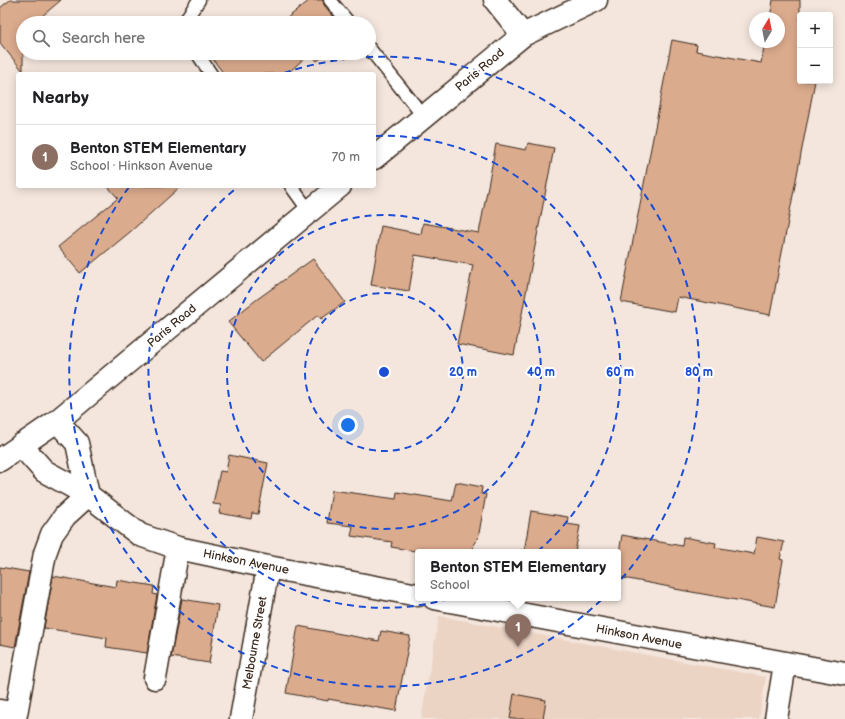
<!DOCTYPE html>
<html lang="en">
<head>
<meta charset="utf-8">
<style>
  :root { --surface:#fff; --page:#f2f2f2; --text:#202124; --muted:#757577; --line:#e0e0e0; --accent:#1f6fb2 }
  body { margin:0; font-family:"Balsamiq Sans",sans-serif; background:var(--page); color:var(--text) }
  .controls { position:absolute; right:12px; top:12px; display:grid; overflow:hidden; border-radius:4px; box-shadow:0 2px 10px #0003 }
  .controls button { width:36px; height:36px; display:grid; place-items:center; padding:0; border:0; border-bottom:1px solid var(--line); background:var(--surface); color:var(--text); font:20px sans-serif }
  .compass { position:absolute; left:749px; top:12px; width:36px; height:36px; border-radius:50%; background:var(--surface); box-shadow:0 2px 10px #0003; rotate:10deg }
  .you { position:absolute; left:348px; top:425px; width:14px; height:14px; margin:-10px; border:3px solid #fff; border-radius:50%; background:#1a73e8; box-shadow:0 0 0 6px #1a73e833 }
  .badge { display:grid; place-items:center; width:26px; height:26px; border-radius:50%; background:var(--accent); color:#fff; font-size:13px; font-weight:700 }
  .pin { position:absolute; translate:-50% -33px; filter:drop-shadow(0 1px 2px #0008) }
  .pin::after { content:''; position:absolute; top:21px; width:14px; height:12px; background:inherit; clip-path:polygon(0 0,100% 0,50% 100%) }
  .popup { position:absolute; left:415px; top:549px; width:206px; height:52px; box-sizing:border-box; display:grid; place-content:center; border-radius:4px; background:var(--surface); filter:drop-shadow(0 1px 3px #0005); font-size:13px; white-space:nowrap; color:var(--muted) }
  .popup b { font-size:15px; color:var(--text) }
  .popup::after { content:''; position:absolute; left:50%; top:100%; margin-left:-8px; border:8px solid transparent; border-top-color:var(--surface) }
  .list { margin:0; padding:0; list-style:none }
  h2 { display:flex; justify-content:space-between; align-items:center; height:52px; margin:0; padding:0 16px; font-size:17px }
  h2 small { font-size:13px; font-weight:400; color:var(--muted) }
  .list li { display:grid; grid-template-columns:26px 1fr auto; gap:12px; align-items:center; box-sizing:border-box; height:64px; padding:0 16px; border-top:1px solid var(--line) }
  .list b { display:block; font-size:15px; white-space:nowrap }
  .list p { margin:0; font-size:13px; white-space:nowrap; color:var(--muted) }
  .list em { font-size:13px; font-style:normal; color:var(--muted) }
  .icon { flex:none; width:22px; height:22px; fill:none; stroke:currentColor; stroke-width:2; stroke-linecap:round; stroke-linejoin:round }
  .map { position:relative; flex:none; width:845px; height:719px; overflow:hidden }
  .search { position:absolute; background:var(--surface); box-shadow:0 2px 10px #0003; left:16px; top:16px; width:360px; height:44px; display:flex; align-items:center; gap:10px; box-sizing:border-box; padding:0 14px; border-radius:22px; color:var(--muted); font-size:15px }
  .panel { position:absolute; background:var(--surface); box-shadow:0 2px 10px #0003; left:16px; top:72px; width:360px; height:116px; border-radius:4px }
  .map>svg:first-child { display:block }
</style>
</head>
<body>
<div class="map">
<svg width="845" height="719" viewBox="0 0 845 719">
  <rect width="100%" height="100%" fill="#f4e6dd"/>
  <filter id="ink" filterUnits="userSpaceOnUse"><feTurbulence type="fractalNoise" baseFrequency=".025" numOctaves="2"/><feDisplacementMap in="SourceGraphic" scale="8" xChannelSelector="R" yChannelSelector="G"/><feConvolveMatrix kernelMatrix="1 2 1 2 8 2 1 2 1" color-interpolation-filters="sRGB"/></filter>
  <g filter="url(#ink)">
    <path fill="#ecd4c5" d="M439,616l327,61 -7,42h-338z"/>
    <path fill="#dbab8d" stroke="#3b2a1e" d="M10,0h51l-27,23h-11v48l-23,-28v-35z
      M310,0h13l1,5 15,18h-58z
      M773,0h27v81h15l-45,234 -92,-18 -3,15 -54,-10 51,-262 25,5 -1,6 65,12 4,-21h14v-24h-9z
      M208,53h120l-11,8 -7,-8 -23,21h-63z
      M528,143l26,5 -40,207 -57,-11 16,-79 -58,-10 -6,36 -38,-6 10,-59 40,8 2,-11 56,10 17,-89 30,6z
      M107,186h74l-51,46 -50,41 -22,-26 60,-49z
      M313,259l32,43 -24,17 -3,-4 -57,47 -33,-40 28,-22z
      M229,455l39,8 -10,51 -6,-1 -1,6 -32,-6 2,-8 -8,-1 7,-33 6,1z
      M456,482l26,5 -1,7h5l-8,45 -4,4 -1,9h-33l-19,-3v3l-30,-5 1,-5 -41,-6 2,-10 -26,-3 5,-33 64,9 1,-7 55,9z
      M531,511l37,6 -1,7 13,2 -5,26h-51z
      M622,535l60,11 1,-9 33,6 -1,4 39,7 3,-17 27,5 -4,17 3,1 -8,47 -100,-18v-1l-57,-11v-18z
      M0,567l29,5 -14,75 -15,-3z
      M53,576l63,11 1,-7 37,6 -1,8 4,1 -10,58 -41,-6 1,-9 -63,-10z
      M182,599l36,6 -9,58 -38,-6z
      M298,626l81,15 2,-10 29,5 -14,75 -68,-12v2l-42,-8z
      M514,694l32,6 -3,19h-33z"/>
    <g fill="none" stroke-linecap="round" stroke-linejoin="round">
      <defs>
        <path id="lane" d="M330,0l19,23
          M188,23v-7l11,-16
          M369,48l55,69
          M197,53l14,21
          M291,186l18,25"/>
        <path id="street" d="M495,0l28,35
          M57,421l20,22 11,52 52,40 38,13 90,19 150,28
          M434,598l411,76
          M155,678l23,-130
          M0,711l16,3 29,-161 7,-19 13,-18 23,-21 -44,-24 -23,-26
          M241,719l27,-152
          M776,719l9,-55"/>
        <path id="secondary" d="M374,158l149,-123 73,-35
          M0,460l57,-39 283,-235"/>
      </defs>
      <use href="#lane" stroke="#3b2a1e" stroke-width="15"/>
      <use href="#street" stroke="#3b2a1e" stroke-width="25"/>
      <use href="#secondary" stroke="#3b2a1e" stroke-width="25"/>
      <use href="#lane" stroke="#fff" stroke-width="12"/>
      <use href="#street" stroke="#fff" stroke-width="22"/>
      <use href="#secondary" stroke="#fff" stroke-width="22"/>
    </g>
  </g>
  <g fill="none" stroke="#1d4ed8" stroke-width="2" stroke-dasharray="7 5">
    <circle cx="384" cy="372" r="79"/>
    <circle cx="384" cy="372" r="157"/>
    <path d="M376 136A236 236 0 1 1 239 186"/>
    <path d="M284 73A315 315 0 1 1 129 187"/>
  </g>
  <g text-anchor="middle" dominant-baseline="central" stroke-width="4" stroke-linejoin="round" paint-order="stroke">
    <g font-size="12" fill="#3b2a1e" stroke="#fff">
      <text transform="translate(480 70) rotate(-40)">Paris Road</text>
      <text transform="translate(172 326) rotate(-40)">Paris Road</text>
      <text transform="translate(246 562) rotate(11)">Hinkson Avenue</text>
      <text transform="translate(639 637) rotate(11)">Hinkson Avenue</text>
      <text transform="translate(255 643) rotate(-80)">Melbourne Street</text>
    </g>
  </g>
  <circle cx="384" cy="372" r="6" fill="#1d4ed8" stroke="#fff" stroke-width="2"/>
  <g font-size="12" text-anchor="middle" font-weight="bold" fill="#1d4ed8" stroke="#fff" stroke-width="4" stroke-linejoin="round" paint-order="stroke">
    <text x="463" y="376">20 m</text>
    <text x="541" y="376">40 m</text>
    <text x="620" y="376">60 m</text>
    <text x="699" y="376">80 m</text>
  </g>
</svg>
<div class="controls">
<button>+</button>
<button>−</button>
</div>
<svg class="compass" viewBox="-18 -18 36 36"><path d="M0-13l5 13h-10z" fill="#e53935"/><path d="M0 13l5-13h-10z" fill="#757577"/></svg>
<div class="you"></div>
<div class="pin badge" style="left:518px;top:647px;background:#8d6e63">1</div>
<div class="popup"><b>Benton STEM Elementary</b>School</div>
<div class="search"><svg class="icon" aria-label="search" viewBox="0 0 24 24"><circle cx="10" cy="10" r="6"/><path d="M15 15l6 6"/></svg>Search here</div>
<section class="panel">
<h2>Nearby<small></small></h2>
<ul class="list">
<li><span class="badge" style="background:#8d6e63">1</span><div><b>Benton STEM Elementary</b><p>School · Hinkson Avenue</p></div><em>70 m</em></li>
</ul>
</section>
</div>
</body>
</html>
